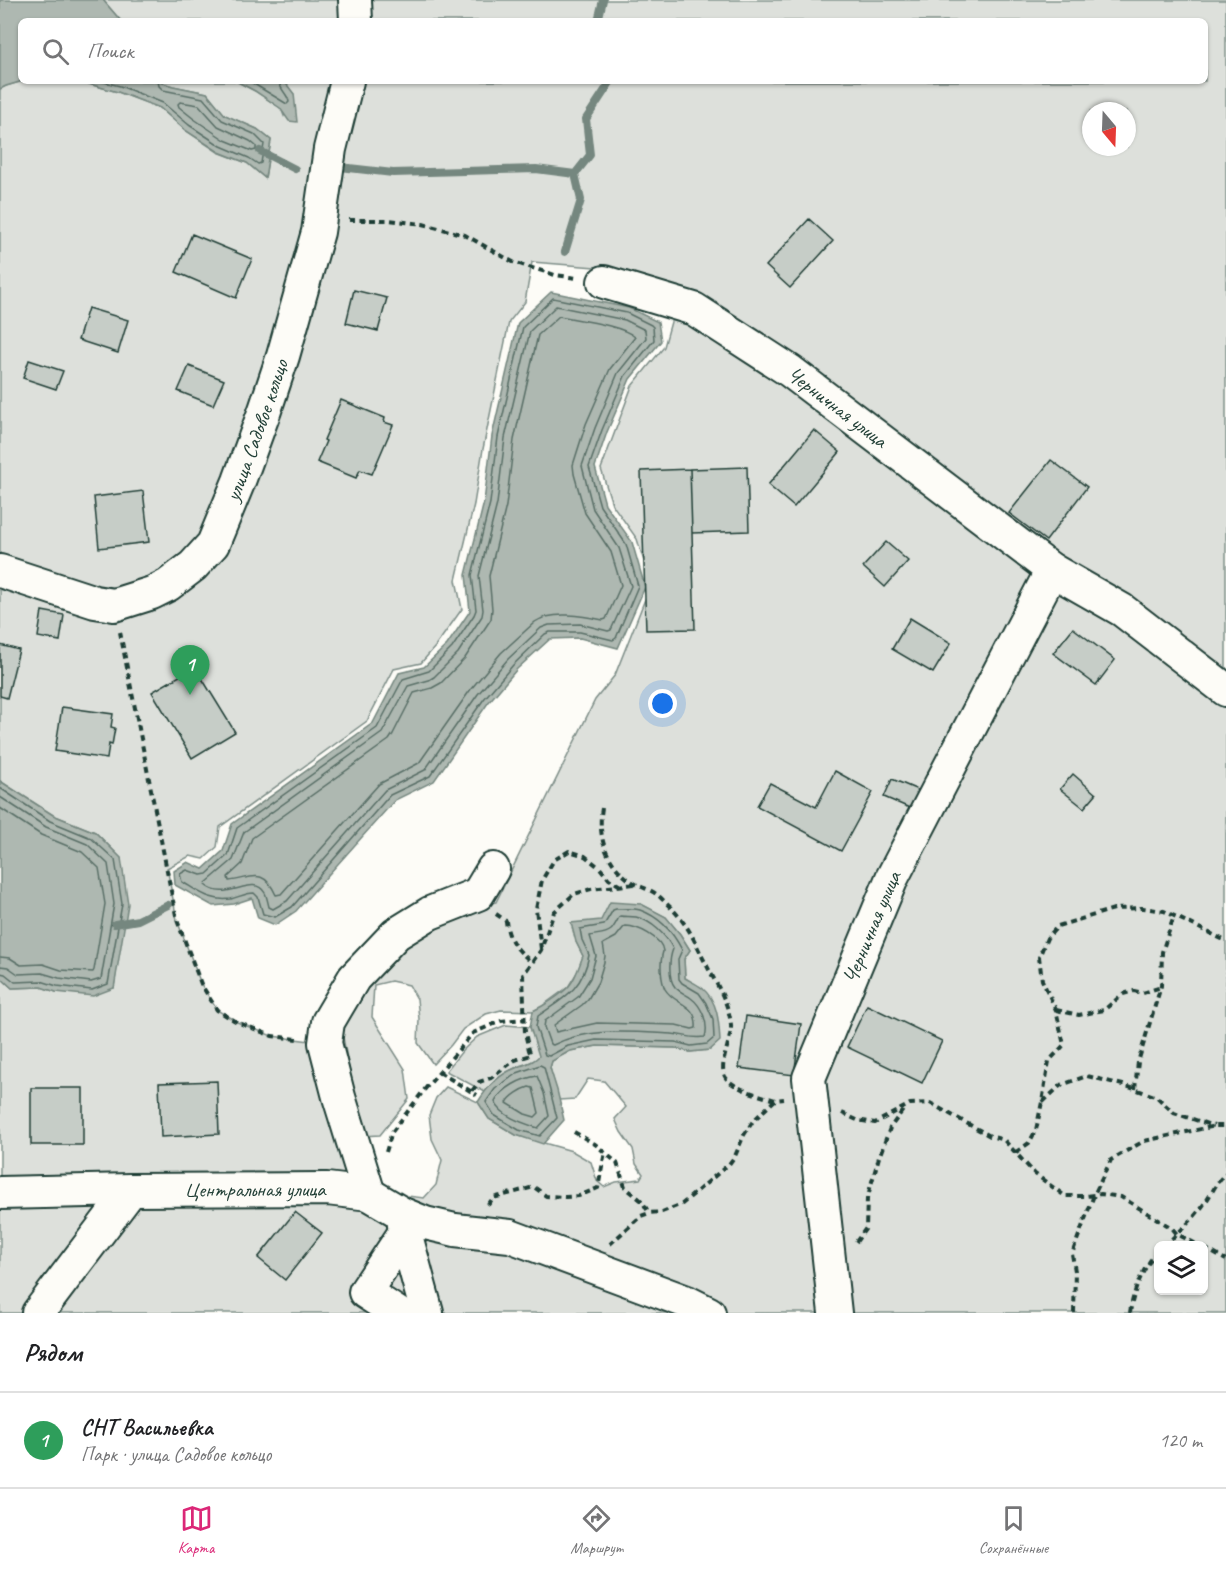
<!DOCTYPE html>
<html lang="ru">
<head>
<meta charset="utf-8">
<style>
  :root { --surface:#fff; --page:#f2f2f2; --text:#202124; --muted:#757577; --line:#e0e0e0; --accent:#db2777 }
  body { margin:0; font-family:Caveat,sans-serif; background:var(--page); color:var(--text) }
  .controls { position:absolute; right:18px; bottom:18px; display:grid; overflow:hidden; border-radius:9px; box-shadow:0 2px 4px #0004 }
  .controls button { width:54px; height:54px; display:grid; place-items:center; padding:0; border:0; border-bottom:2px solid var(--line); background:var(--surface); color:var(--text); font:30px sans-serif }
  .compass { position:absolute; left:1082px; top:102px; width:54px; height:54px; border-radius:50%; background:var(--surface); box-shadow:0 2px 4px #0004; rotate:161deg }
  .you { position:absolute; left:663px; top:704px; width:21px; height:21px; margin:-15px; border:4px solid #fff; border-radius:50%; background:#1a73e8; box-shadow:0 0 0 9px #1a73e833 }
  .badge { display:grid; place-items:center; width:39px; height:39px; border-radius:50%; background:var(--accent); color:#fff; font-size:20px; font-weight:700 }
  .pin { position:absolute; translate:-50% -50px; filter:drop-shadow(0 2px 3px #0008) }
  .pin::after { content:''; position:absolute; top:32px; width:21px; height:18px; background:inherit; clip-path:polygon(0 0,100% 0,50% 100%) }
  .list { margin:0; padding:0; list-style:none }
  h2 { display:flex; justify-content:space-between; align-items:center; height:78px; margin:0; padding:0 24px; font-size:26px }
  h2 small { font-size:20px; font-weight:400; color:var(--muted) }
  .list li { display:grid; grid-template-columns:39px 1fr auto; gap:18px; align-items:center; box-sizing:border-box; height:96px; padding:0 24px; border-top:2px solid var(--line) }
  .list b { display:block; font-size:22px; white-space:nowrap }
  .list p { margin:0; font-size:20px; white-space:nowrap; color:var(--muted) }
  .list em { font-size:20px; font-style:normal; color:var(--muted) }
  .icon { flex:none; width:33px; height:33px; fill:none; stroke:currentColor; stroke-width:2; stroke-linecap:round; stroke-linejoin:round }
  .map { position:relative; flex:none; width:1226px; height:1313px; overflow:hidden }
  .search { position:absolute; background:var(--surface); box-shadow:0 2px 4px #0004; left:18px; right:18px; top:18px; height:66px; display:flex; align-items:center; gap:15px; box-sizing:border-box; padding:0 21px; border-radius:9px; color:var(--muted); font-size:22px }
  .sheet { height:174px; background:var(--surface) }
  nav { display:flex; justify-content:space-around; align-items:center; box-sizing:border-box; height:84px; border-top:2px solid var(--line); background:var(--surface); font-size:16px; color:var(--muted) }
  nav a { display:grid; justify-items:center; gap:3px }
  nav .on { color:var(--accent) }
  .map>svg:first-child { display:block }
</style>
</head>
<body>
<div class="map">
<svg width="1226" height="1313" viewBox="0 0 1226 1313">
  <rect width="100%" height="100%" fill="#fdfcf7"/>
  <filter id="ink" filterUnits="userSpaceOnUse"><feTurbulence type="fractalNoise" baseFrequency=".0167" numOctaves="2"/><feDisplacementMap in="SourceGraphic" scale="12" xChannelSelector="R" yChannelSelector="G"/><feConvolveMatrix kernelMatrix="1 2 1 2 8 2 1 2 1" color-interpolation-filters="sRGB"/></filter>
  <g filter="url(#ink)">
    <path fill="#dde0db" stroke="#7e8e88" stroke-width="1.5" fill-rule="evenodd" d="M103,0h1123v1313h-1226v-336l12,11 29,-1 15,5 58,-4 4,-28 3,-102 -26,-26 -42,-17 -53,-34v-692l6,-3 17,-5h55l40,11 42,16 25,22 33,22 29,11 18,15 6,-38 -14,-11 -32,-14 -18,-22 -34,-7 -17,-5h80l19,10 26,17 3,8 10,-22 -10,-13h921v-60h-1084zM1091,111h36v36h-36zM532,262l76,6 66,43 -10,36 -32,39 -31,83 11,35 25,35 14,45 -36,91 -20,25 -99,202 -46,6 -88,75 -21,44 21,109 18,-1 29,-36 -4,-30 -33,-52 2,-32 17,-4 18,4 8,14 2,20 -1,24 15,21 18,-19 12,-16 23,-15 15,-4 32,1 9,-5 26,-19 10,-16 5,-15 -7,-14 26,-22 39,-16 25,13 14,17 10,16 -6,9 1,19 18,11 6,61 -19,2 -15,-4 -78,-2 -27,5 -18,10 -2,7 9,32 16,-1 13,-20 16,2 22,26 -11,12 6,13 12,17 3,15 7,10 -3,5 -24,3 -12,5 -7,-6 -6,-19 -19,-11 -56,-16 -27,-16 -11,-17 -32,-15 -10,11 -7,17 3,24 10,21 -6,25 -12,13 -16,-2 -3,35 -66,-134 -14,-54 -53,-7 -35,-14 -20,-12 -16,-26 -24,-64 -10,-52 23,-12 14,3 13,-12 3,-20 147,-106 27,-52 27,-6 14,-16 27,-38 -6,-29 18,-76 9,-55 26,-127 16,-20zM1158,1246h46v44h-46z
      M506,1025l24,2 10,29c-7,7 -14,7 -23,11 -12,5 -25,15 -32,25l-39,-21 17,-21 14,-13z"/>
    <path fill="#aeb8b1" stroke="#75877f" stroke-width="1.5" d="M0,0h103l18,21h-100v60h2l-17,5 -6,3z
      M78,81h78l17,5 34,7 18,22 32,14 14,11 -6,38 -18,-15 -28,-11 -34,-22 -25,-22 -42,-16z
      M236,81h48l10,13 3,28 -8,-1 -9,-13 -25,-17z
      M551,292l78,16 29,14 3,19 -31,38 -23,53 -12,35 10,37 27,38 13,45 -27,61 -38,-10 -30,1 -33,30 -29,34 -54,78 -39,19 -99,111 -21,14 -17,-7 -6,-20 -18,6 -21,2 -38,-21 -1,-14 14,-9 15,7 20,-18 9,-27 141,-101 26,-50 25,-6 23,-22 23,-34 -4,-36 18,-73 8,-66 26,-113z
      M0,781l53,34 42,17 26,26 7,46 -14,84 -21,8 -37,-4 -15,-5 -29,1 -12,-11z
      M610,902l31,2 25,13 14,17 10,16 -6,9 1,19c5,3 12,6 17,10 16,13 17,34 18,53l-10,9 -20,2 -15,-4 -78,-2 -27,5 -18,10 -2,7 7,22 7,30 -21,24 -27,-9 -27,-16 -11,-17c9,-15 23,-29 40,-35 8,-3 15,-4 21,-11l-9,-29 3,-16c11,-5 28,-16 36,-25 7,-8 10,-20 14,-30l-7,-14 -5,-19 30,-3z"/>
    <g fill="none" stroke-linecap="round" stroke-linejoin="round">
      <path stroke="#586e66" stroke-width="1.5" d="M100,81l20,5 43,17 26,22 32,21 28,12 9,6 3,-1 3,-19 -10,-10 -32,-14 -19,-22 -40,-8 -4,-4 -1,-5
        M249,81l38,23 2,-2c-1,-8 -10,-13 -10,-21
        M180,102l19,3 19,21 32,15 6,5v4l-4,1 -27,-11 -31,-21 -15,-12 -1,-3z
        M553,298l74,15 24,12 2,2 1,13 -29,36 -23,54 -13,37 11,39 26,38 12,42 -22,52 -3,2 -33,-8h-30l-5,2 -32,31 -29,34 -54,77 -40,19 -98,112 -17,10 -12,-3 -5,-17 -4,-4c-8,0 -15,4 -23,6 -21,3 -32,-8 -49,-17l-2,-8 7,-4 14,5 6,-1 21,-19 9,-27 140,-100 26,-49 26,-8 23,-23 22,-33 2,-5 -4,-35 18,-72 8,-66 25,-110z
        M556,306l69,14 20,10 1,8 -28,35 -23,55 -13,38 11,43 26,39 12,38 -20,44 -3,1 -28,-7 -31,1 -8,3 -33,31 -30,35 -53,76 -40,20 -98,111 -14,8 -4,-2c-1,-4 -2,-10 -4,-14 -12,-21 -39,11 -60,-8l1,-2 27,-23 11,-28 138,-99 26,-47 21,-6 5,-3 24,-24 24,-37 1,-6 -4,-34 18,-72 8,-66 25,-107z
        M559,316c19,4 63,9 76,21l-25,32 -24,55 -13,41 1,9 11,39 26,39 10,33 -15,34 -3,1c-19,-4 -51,-10 -68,2l-34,31 -30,36 -52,74 -40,21 -98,110 -5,1c-13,-29 -25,-16 -47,-14l-1,-4 14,-13 10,-26 137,-98 4,-6 21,-41 18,-5 9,-5 24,-25 26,-39 1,-10 -3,-33 17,-70 8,-66 24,-105z
        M0,788l50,33 41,17 24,22 7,44 -14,80 -16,6 -35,-4 -16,-5 -26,1 -10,-8 -5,-1
        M0,797l46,30 41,17 21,20 6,40 -13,75 -10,3 -32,-4 -17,-5 -24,1 -10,-7 -8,-1
        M0,808l41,27 41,17 17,16 6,36 -11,66 -1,2 -32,-2 -18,-6 -22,1 -11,-7 -10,-1
        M616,909c7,0 17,-1 24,1 20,7 33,22 42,40l-4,9 1,20 3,4 17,10 7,10 7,16 1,19 -7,6 -16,2 -16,-4 -79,-2 -28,6 -19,10 -4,-1 -9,-28 2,-11c26,-18 45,-27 51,-61l-7,-15 -2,-11 24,-4 9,-15z
        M620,916c5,1 11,0 16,1 16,4 30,18 37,32 -4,10 -5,30 2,38 4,5 11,7 16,11 11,8 18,26 14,39 -14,2 -20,-2 -33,-3 -39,-2 -83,-7 -119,11l-3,-1 -6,-17 1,-6 33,-24 12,-19 6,-22 -6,-20c6,-2 15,-1 21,-6 4,-4 6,-10 9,-14z
        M626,926c11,0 36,12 37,25 0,2 -1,3 -1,5 -2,9 -1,24 3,33 9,16 33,14 31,39l-4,1 -16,-4 -79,-2 -41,9 -2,-7 28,-20 6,-6 10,-17 6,-20 1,-6 -2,-12 13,-7 8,-10z
        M540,1065l4,2 13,51 -17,18 -21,-6 -25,-15 -8,-13 9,-13 22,-16z
        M537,1076l7,17 5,23 -11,12c-15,-5 -36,-11 -43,-26 7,-14 27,-24 42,-26z
        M529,1087l4,1 6,25 -4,4 -10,-3 -18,-11c3,-7 15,-14 22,-16z"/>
      <path stroke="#75877f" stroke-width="8" d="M598,21l5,-21
        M260,151l35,18
        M340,167l53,6 143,-4 39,5
        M575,174l15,-19 -4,-36 25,-38
        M565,252l16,-52 -6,-26
        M115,924l23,-4 30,-15"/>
    </g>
    <path fill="#c6cdc7" stroke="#1f3d34" stroke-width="1.5" d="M809,219l24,22 -43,47 -24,-22z
      M192,234l60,25 -16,39 -60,-26z
      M354,290l33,8 -9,33 -32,-8z
      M88,308l40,12 -10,33 -40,-13z
      M29,360l34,11 -7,18 -33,-11z
      M189,366l35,14 -11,25 -35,-14z
      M341,400l44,18 -1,4 9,3 -21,49 -12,-4 -4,8 -39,-16 9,-21 -2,-1z
      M814,430l26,22 -46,55 -26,-22z
      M1051,460l36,27 -41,54 -37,-28z
      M747,467l2,64 -57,2 -2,-64z
      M690,469l5,160 -49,1 -5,-159z
      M143,491l6,51 -50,6 -5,-51z
      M886,542l22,19 -23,26 -22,-20z
      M42,611l22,4 -4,26 -22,-4z
      M910,618l41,25 -18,30 -41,-24z
      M1073,628l42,32 -19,25 -43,-32z
      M0,645l19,5 -12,48 -7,-2z
      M195,667l40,65 -43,26 -40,-66z
      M62,707l51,7 -2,13 4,1 -3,17 -3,-1 -2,15 -52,-8z
      M835,771l38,21 -32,59 -84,-45 13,-23 46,24z
      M1073,774l23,20 -12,14 -24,-19z
      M892,779l28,12 -8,18 -28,-12z
      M867,1005l75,36 -20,42 -75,-36z
      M746,1016l55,8 -7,51 -55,-7z
      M217,1081l2,53 -58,3 -2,-54z
      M31,1088h52v57h-52z
      M295,1212l27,21 -37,47 -27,-22z"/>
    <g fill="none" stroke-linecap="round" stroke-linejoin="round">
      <defs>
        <g id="minor">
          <path d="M355,0l1,21"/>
          <path id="s1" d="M604,282l90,27 96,62 262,199 70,40 104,80"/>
          <path id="s2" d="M0,571l95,31 19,3 38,-12 16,-8 25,-19 20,-22 26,-63 26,-71 18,-54 35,-124 12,-83 17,-68"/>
          <path id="s3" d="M0,1193l131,-3 196,-1 42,5 34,20 22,9 30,7 55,6 177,66 22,11"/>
          <path d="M369,1194l-30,-97 -14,-54 3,-21 26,-44 42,-44 34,-21 48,-19 15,-25"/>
          <path d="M403,1218l2,14 22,81"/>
          <path d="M38,1313l93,-123"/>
          <path d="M397,1313l-32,-21 40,-60"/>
          <path id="s4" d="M835,1313l-26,-235 83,-200 160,-308"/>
        </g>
      </defs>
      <use href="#minor" stroke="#1f3d34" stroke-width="36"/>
      <path stroke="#1f3d34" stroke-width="4" stroke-dasharray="6 4.5" stroke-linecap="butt" d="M349,220h40l34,4 42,11 48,27 42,13 22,3
        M120,632l52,264 5,24 24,64 16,26 20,12 35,14 25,3
        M602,808c-5,30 5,58 32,75 10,6 18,6 27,15 8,8 16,15 22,24 9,11 15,27 22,40 10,20 24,40 26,63 1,16 -14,41 -5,53 8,11 36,18 49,22
        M496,914l10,7c2,20 11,28 25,41
        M541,949l-5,-40 6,-29 12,-20 15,-9 16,5 15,12 9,11 10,6
        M1056,1010l23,5 25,-5 19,-16 11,-3 9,2 18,-6
        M439,1072l38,23
        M1135,1089l3,-27 23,-76 1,-34 12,-36
        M472,1091l7,-9 12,-4 24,-18 16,-5 -2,-5 -4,-17 -2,-58 18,-25 13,-38 20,-18 17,-5 43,-5
        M1043,1102l18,-17 26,-9 36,9 34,12 17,16 40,13
        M842,1113l15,7 18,3 35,-19 20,-1 60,33 14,4 31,34 30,22h20l16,-2 20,3 51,31 5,6 23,12
        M574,1132l21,12 22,19 8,24 17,14 7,12
        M386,1152l6,-20 33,-43 48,-56 28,-12 23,-2
        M1016,1152l13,-9 7,-13 6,-28 7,-41 15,-16 -8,-35 -14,-30 -3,-23 8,-19 11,-12 56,-17 29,-1 21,3 62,30
        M488,1205l5,-7 41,-11 12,9 20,1 13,-1 19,-8 7,-36
        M856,1242l10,-14 1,-29 12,-42 11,-29 13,-18
        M610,1244l31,-28 8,-3 13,-1 20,-8 47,-40 6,-8 9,-21 9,-14 22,-21 9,-1
        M1164,1246c14,-13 29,-26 40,-42 8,-10 12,-22 22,-31
        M1204,1248l22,12
        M1074,1313l1,-42 -3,-17 22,-59 17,-35 33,-19 71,-15h11
        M1130,1313c3,-22 13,-46 28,-62"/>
      <use href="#minor" stroke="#fdfcf7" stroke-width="32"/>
    </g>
  </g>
  <g text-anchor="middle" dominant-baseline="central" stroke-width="4.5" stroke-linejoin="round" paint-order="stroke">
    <g font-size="21" fill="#1f3d34" stroke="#fdfcf7">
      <text stroke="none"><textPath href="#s1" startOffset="268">Черничная улица</textPath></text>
      <text stroke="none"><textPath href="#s2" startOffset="360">улица Садовое кольцо</textPath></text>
      <text stroke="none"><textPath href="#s4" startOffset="400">Черничная улица</textPath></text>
      <text stroke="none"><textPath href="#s3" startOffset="255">Центральная улица</textPath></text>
    </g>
  </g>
</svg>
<div class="controls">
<button><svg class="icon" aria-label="layers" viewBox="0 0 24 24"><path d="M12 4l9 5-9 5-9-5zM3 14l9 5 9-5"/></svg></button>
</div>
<svg class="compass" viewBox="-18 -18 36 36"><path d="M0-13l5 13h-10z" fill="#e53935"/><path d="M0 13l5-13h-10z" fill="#757577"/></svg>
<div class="you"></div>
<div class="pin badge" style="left:190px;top:695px;background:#2e9e5b">1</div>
<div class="search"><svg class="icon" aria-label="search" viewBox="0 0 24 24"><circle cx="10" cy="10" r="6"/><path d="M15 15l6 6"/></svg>Поиск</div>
</div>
<section class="sheet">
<h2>Рядом<small></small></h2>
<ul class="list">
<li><span class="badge" style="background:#2e9e5b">1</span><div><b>СНТ Васильевка</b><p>Парк · улица Садовое кольцо</p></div><em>120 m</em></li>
</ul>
</section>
<nav>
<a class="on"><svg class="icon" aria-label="map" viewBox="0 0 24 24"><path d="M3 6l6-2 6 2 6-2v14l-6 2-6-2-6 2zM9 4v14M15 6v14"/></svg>Карта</a>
<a><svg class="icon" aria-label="directions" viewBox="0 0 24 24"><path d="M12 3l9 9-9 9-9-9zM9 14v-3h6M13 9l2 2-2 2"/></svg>Маршрут</a>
<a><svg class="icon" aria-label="saved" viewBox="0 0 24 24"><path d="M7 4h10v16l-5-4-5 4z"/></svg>Сохранённые</a>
</nav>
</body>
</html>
